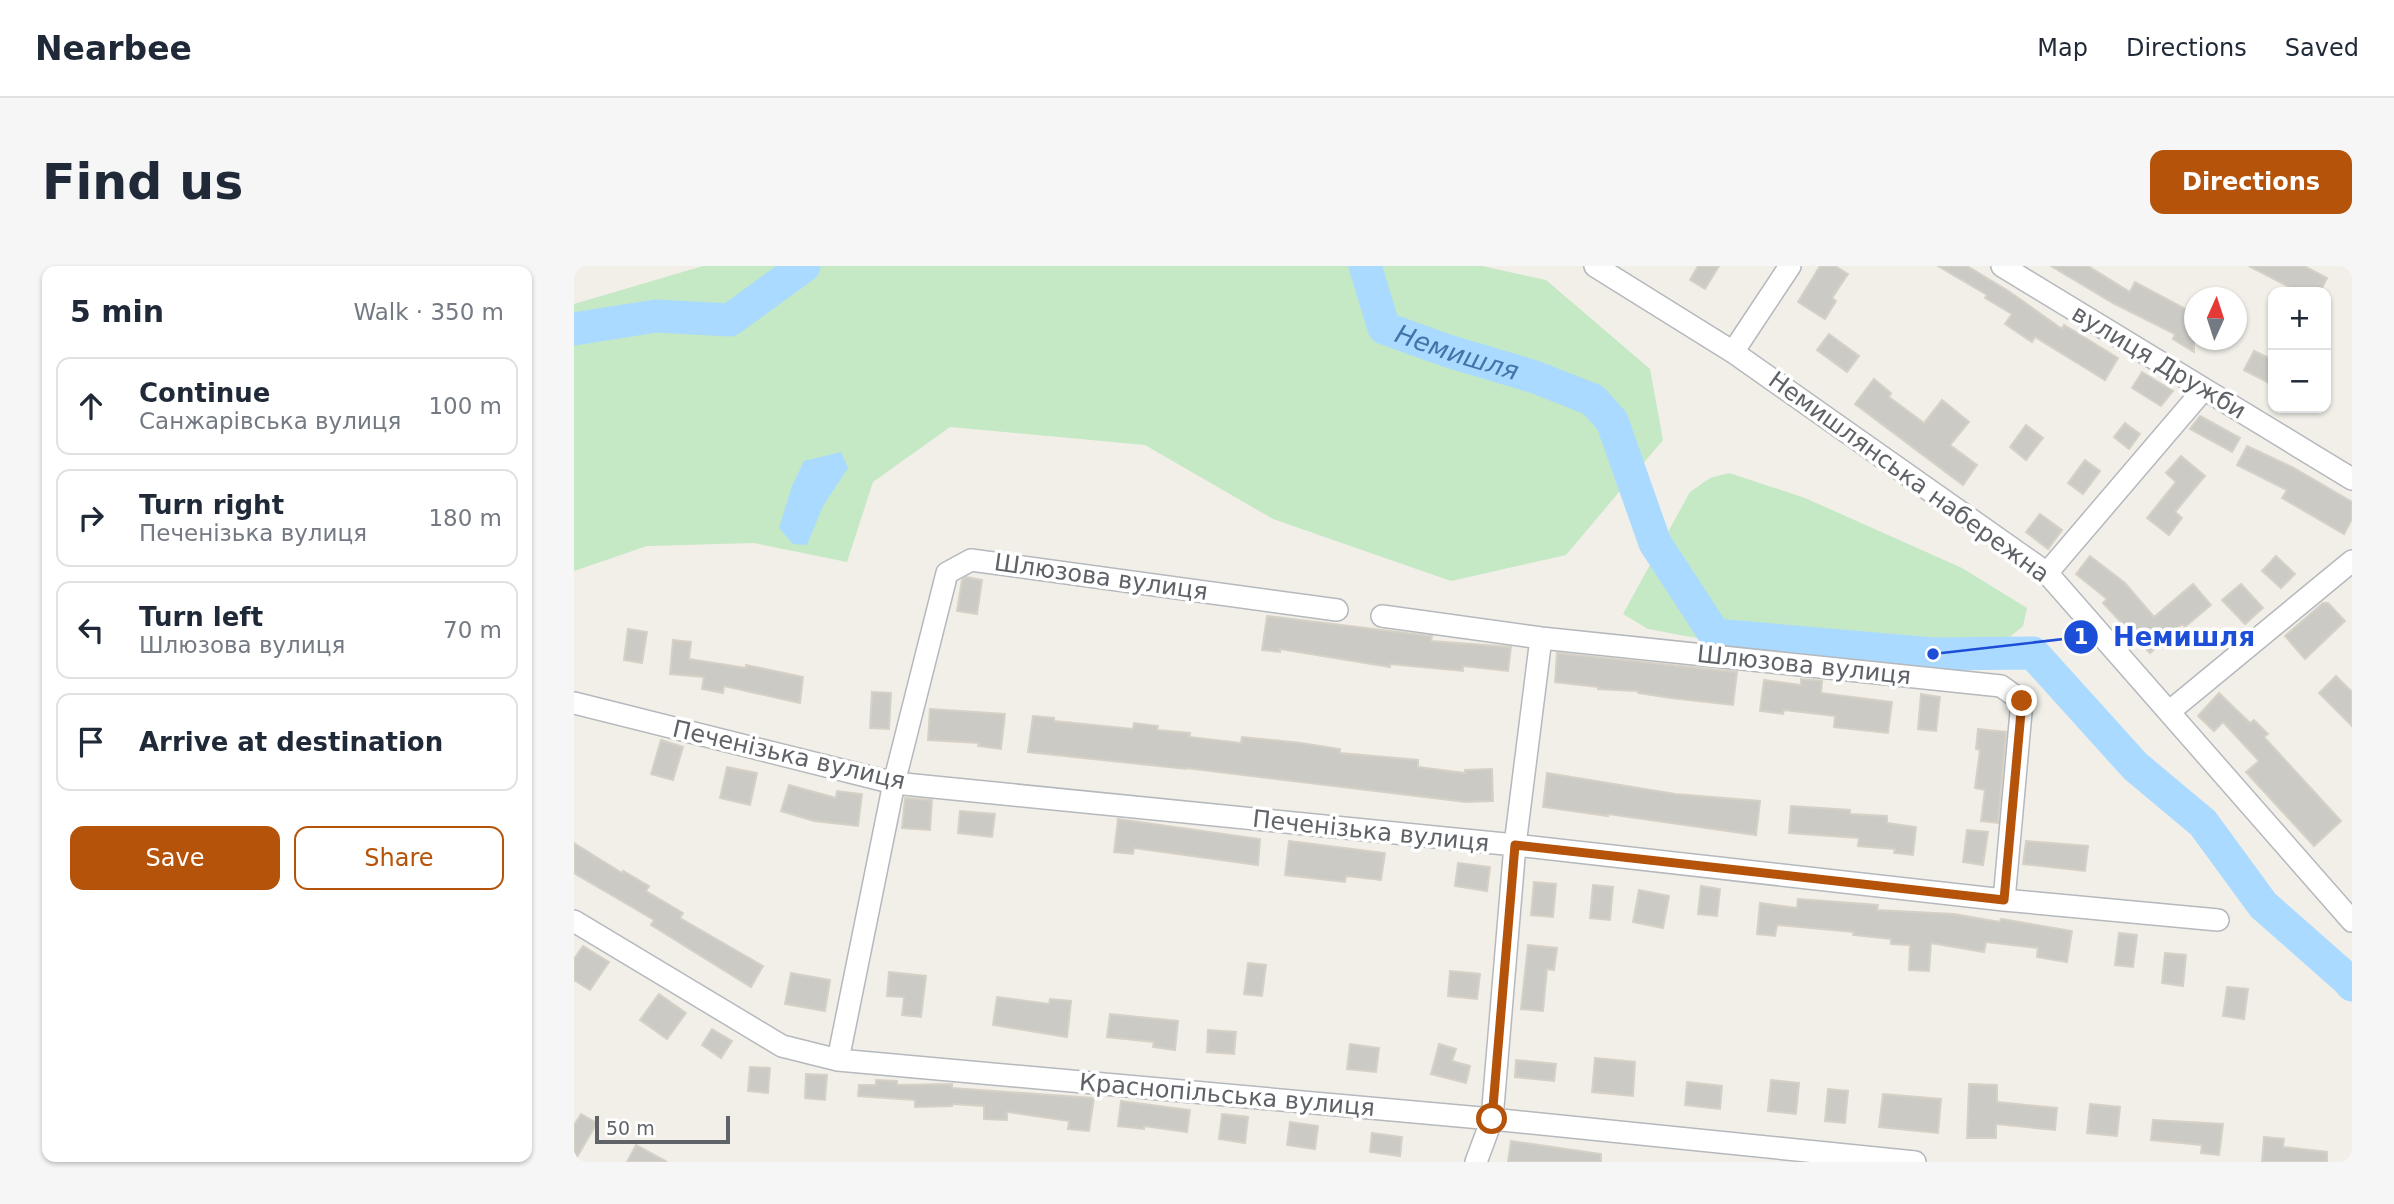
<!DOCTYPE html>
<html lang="en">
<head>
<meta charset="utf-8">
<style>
  :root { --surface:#fff; --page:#f6f6f7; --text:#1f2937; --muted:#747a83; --line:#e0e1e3; --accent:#b45309 }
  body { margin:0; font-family:"DejaVu Sans",sans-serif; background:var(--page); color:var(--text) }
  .controls { position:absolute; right:21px; top:21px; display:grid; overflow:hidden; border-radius:14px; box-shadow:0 2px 5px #0004 }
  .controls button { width:63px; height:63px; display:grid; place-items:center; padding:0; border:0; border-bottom:2px solid var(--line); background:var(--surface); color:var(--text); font:35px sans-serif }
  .compass { position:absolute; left:1610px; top:21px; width:63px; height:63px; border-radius:50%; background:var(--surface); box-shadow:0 2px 5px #0004; rotate:3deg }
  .scale { position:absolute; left:21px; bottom:18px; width:135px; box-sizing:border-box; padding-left:7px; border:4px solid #5f6368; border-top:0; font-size:19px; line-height:24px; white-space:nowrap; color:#5f6368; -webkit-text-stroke:5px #fff; paint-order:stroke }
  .stop { position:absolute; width:21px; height:21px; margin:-16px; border:5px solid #b45309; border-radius:50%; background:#fff }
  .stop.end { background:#b45309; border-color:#fff; box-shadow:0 2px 7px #0008 }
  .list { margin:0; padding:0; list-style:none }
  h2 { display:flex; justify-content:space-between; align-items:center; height:91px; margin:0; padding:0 28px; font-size:30px }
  h2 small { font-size:23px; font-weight:400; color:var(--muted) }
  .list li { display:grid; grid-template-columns:46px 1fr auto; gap:21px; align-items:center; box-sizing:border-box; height:98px; margin:0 14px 14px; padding:0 14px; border:2px solid var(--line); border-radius:14px }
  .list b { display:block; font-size:26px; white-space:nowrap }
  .list p { margin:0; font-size:23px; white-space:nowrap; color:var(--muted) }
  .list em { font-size:23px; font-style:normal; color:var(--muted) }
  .actions { display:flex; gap:14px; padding:21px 28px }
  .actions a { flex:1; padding:16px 0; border:2px solid var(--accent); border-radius:14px; text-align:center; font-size:24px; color:var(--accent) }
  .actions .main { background:var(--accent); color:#fff }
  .icon { flex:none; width:38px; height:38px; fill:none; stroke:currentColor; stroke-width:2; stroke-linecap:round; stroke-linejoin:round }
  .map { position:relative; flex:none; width:1778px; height:896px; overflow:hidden; border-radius:14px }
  header { display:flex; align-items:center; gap:42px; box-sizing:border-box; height:98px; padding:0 35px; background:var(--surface); border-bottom:2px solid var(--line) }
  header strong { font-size:33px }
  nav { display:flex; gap:38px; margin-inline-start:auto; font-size:24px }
  .intro { display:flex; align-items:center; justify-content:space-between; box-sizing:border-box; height:168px; padding:0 42px }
  h1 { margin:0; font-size:49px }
  .button { padding:18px 32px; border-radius:14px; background:var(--accent); color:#fff; font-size:24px; font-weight:700 }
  main { display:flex; gap:42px; padding:0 42px }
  aside { flex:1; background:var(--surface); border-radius:14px; box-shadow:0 2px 5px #0004 }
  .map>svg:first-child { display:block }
</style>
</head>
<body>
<header>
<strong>Nearbee</strong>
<nav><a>Map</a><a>Directions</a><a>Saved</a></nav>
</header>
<div class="intro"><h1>Find us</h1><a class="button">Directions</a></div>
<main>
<aside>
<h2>5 min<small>Walk · 350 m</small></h2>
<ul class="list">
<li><svg class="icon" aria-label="ahead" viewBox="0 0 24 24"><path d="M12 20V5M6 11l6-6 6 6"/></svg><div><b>Continue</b><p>Санжарівська вулиця</p></div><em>100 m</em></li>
<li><svg class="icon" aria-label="right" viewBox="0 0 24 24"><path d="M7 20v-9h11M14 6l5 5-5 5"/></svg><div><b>Turn right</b><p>Печенізька вулиця</p></div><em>180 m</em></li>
<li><svg class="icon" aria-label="left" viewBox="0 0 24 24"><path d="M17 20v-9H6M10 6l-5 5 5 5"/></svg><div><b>Turn left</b><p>Шлюзова вулиця</p></div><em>70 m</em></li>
<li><svg class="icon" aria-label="arrive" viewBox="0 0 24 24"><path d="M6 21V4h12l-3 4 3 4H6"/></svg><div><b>Arrive at destination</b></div></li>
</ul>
<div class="actions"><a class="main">Save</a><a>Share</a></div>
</aside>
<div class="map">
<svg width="1778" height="896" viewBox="0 0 1778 896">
  <rect width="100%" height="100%" fill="#f1efe8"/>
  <path fill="#c5e8c5" d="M129,0h779l64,14 104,89 13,71 -97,115 -115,26 -178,-62 -128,-74 -195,-18 -77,55 -26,80 -93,-19 -107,3 -73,25v-267z
    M1155,207l76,25 157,70 65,40 -4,18 -47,39 -161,-12 -113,-14 -54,-10 -25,-15 67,-122 20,-14z"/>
  <path fill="#aadaff" d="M267,186l7,16 -25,38 -16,39 -14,-1 -14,-16 13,-42 12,-25z"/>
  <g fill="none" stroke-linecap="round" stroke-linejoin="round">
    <g stroke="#aadaff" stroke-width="33">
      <path id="s1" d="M791,0l19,62 64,23 87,26 58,23 19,21 43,122 60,92 218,19 100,-1 102,113 68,57 60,82 84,74 5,6"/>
      <path d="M0,63l82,-13 74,4 74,-54"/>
    </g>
  </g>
  <path fill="#cccac5" stroke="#d6d1c6" stroke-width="2" d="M1124,0h21l-14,23 -15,-9z
    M1246,0h15l13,8 -16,24 4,3 -11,18 -27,-17z
    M1364,0h29l43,26 52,37 2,-4 54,33 -13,22 -70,-43 -3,5 -27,-18 7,-10 -27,-16 2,-3z
    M1477,0h37l42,26 5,-10 47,25 12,7v38l-21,-13 2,-5 -62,-31z
    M1675,0h55l23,12 -7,14h-21z
    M1255,68l30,22 -12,16 -30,-22z
    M1680,85l19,9v25l-29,-15z
    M1568,106l31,19 -12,15 -29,-18z
    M1300,113l17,14 -2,4 35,26 18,-23 27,22 -19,23 27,20 -14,20 -108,-81z
    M1626,150l40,22 -8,14 -42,-23z
    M1551,157l15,11 -11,15 -15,-12z
    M1452,159l17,13 -17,22 -16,-13z
    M1673,180l45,21 60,35v17l-8,15 -62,-36 5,-8 -50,-25z
    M1607,190l24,20 -30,36 7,6 -13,17 -22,-17 29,-36 -10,-9z
    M1511,194l15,11 -17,23 -15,-11z
    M1466,248l22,16 -14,19 -22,-17z
    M1516,290l35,27 29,34 39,-33 18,21 -26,22 -3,-3 -32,29 -47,-50 4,-4 -31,-25z
    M1702,290l19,18 -14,14 -19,-17z
    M392,311l16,3 -5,34 -20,-3 5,-31z
    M1667,318l22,24 -18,16 -23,-24z
    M1749,337h5l17,18 -40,38 -20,-23z
    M693,350l165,20 -1,5 80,6 -3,24 -45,-5v5l-73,-7v3l-110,-18v3l-18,-2z
    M54,363l19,3 -5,31 -18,-3z
    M99,374l18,2 -2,17 57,9v-3l57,12 -3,26 -76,-17 -1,7 -21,-4 2,-12 -34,-3z
    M983,387l180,19 -4,33 -62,-7 -33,-5v-2l-40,-2v-2l-43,-5z
    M1762,410l16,16v34l-33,-33z
    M1227,413l21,2 -1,12 71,9 -4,31 -54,-6 1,-11 -51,-6 -1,4 -23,-3 4,-31 37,5z
    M298,426l19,1 -2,36 -19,-1z
    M1645,427l31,30 4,-3 14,14 -4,3 77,84 -27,25 -68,-74 13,-11 -36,-39 -9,9 -16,-15z
    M1347,428l19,3 -4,34 -18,-2z
    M356,443l75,5 -4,35 -23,-3 1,-3 -51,-3z
    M459,450l21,2v3l79,8 1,-6 24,3 -1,4 33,3 -1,4 52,6 1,-6 59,6 39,6v4l78,7v7l47,6v-3l27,-1 1,32 -27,1 -280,-34v1l-158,-17z
    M1404,463l28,3 -8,91 -17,-2 4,-31 -10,-2 5,-38 -4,-1z
    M87,474l22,7 -10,33 -22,-6z
    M153,501l30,6 -7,32 -30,-7z
    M973,507l128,21 85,7 -4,34 -148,-21v2l-65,-9z
    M215,519l47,13 1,-7 25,3 -4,32 -44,-5 -33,-10z
    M331,532l27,2 -2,30 -28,-2z
    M1217,540l59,4v4l37,2v7l29,4 -3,28 -19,-2 1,-4 -37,-3 1,-8 -70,-5z
    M386,545l35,3 -3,23 -34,-4z
    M544,553l142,20 -2,26 -124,-17 -1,6 -19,-2z
    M1393,564l21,2 -5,33 -20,-3z
    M715,575l96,12 -4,27 -35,-4 -1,6 -60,-7z
    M1452,575l62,5 -3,25 -62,-7z
    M0,577l48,30 1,-2 26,15 -3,5 37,22 -3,5 83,48 -12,21 -100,-62 3,-5 -80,-47z
    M884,597l32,4 -3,24 -32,-5z
    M960,616l22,2 -3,33 -22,-2z
    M1019,619l20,2 -3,33 -20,-2z
    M1127,620l19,3 -3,27 -19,-2z
    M1065,624l30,6 -6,32 -30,-6z
    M1224,633l80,6 -1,5 77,4 46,8 1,-3 71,12 -5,31 -30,-5 1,-9 -52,-6 -2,10 -53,-9 -2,28 -20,-1 1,-25 -19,-1v-5l-38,-4 1,-3 -77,-7 -2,11 -18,-2 3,-31 37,5z
    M1545,667l18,2 -4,32 -18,-2z
    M954,679l29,3 -3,22 -7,-1 -4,42 -22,-2z
    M9,680l26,16 -19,28 -16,-10v-21z
    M1591,687l21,2 -3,31 -21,-3z
    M674,697l18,2 -4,31 -18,-2z
    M876,705l30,3 -3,25 -29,-3z
    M315,706l37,4 -5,41 -19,-2 2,-18 -17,-1z
    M217,707l39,7 -5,31 -40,-7z
    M1653,721l21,2 -4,30 -21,-3z
    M85,728l27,19 -19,26 -27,-19z
    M423,731l52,7 1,-5 21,2 -4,36 -74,-12z
    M536,748l68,7 -3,29 -22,-3 1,-5 -47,-5z
    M138,763l20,12 -11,17 -19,-13z
    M634,764l28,2 -2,22 -27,-2z
    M776,778l29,4 -3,24 -29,-3z
    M865,778l17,5 -4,12 18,5 -4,17 -35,-9z
    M1021,792l40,4 -2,34 -41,-4z
    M942,794l40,4 -2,17 -39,-4z
    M176,801l20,1 -2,25 -20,-2z
    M232,808l21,1 -2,25 -20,-2z
    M302,814l21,1v4l55,-1v4l142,10 -5,33 -21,-2 1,-8 -62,-9v8l-23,-1v-13l-32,-2v2l-37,1v-7l-57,-4 1,-11h17z
    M1197,814l28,3 -3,31 -28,-3z
    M1113,816l35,4 -2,23 -35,-4z
    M1395,818l28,1v17l60,6 -2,22 -59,-6v14h-29z
    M1254,823l20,2 -3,32 -20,-2z
    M1309,828l58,5 -3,34 -59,-6z
    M547,835l69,9 -3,22 -43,-6v3l-26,-3z
    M1516,838l30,3 -3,29 -30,-3z
    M7,848l16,9 -23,39v-37z
    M648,848l26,3 -3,26 -26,-4z
    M1579,854l70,4 -4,31 -18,-2 1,-8 -51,-5z
    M716,856l28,4 -3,23 -28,-4z
    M798,867l30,4 -2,19 -30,-4z
    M1690,871l20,2 -1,8 44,5v10h-65z
    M937,875l90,13v8h-93z
    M62,879l31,17h-40z"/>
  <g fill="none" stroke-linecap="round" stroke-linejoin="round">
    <defs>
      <path id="minor" d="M1021,0l138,86 314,221 305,348
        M1428,0l350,213
        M1159,86l57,-86
        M1473,307l157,-184
        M808,350l159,22 460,48 21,15 -18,199
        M0,437l320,80 621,62 489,55 214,20
        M1596,445l182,-150
        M0,655l208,125 56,14 654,59 423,43
        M264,794l56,-277 53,-210 24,-13 366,50
        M902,896l16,-43 23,-274 26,-207"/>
    </defs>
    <use href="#minor" stroke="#b5b8bc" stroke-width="24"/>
    <use href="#minor" stroke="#fff" stroke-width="21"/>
  </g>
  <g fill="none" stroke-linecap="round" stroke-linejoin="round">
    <path stroke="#b45309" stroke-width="9" d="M918,853l23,-274 489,55 18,-199"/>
  </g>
  <g text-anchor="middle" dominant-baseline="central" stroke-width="7" stroke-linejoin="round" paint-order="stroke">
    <g font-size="24" fill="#5f6368" stroke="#fff">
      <text transform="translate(1585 96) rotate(31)">вулиця Дружби</text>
      <text transform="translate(1335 211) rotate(36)">Немишлянська набережна</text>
      <text transform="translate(527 311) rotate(8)">Шлюзова вулиця</text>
      <text transform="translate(1230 399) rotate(6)">Шлюзова вулиця</text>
      <text transform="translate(215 489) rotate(13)">Печенізька вулиця</text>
      <text transform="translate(797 565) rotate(6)">Печенізька вулиця</text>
      <text transform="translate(653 829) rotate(5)">Краснопільська вулиця</text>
    </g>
    <g font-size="26" font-style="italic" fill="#4174aa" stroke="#fff">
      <text stroke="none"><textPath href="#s1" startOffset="142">Немишля</textPath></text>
    </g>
  </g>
  <path fill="none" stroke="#1d4ed8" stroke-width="2.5" d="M1359 388L1507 371"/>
  <g fill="#1d4ed8" stroke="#fff" stroke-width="2.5">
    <circle cx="1359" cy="388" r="7"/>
    <circle cx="1507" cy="371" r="18"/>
  </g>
  <g font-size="21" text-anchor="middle" font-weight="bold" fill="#fff">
    <text x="1507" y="378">1</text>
  </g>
  <g font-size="26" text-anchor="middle" font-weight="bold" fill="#1d4ed8" stroke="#fff" stroke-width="7" stroke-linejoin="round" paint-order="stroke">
    <text x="1610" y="380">Немишля</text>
  </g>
</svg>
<div class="controls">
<button>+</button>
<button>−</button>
</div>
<svg class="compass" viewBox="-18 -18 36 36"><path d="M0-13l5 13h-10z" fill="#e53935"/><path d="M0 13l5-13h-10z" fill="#747a83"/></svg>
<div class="scale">50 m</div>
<div class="stop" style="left:918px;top:853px"></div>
<div class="stop end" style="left:1448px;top:435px"></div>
</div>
</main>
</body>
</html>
